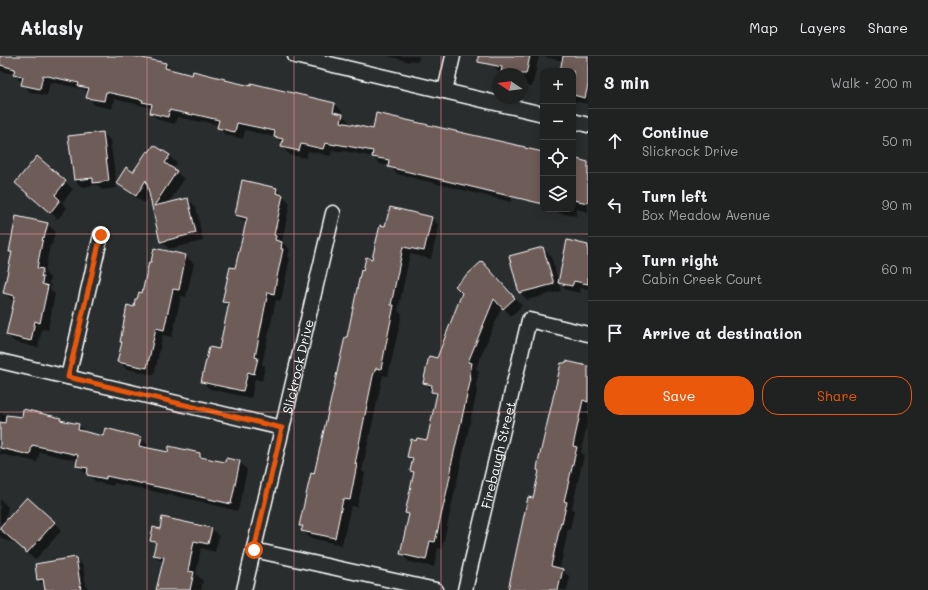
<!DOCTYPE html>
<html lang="en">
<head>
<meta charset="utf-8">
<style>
  :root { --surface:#202222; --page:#2d2f2f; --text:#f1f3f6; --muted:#a2a4a5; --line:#3d3f40; --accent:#ea580c }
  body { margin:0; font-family:Mali,sans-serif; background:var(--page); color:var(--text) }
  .controls { position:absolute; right:12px; top:12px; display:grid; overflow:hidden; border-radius:8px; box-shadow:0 2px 10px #0003 }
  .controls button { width:36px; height:36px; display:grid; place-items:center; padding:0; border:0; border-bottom:1px solid var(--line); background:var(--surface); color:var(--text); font:20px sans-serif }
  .compass { position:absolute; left:492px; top:12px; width:36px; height:36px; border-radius:50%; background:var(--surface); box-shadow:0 2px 10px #0003; rotate:283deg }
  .stop { position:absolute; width:12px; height:12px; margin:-9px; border:3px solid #ea580c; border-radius:50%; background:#fff }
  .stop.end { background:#ea580c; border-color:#fff; box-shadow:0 1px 4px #0008 }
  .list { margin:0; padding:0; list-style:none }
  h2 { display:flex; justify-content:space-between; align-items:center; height:52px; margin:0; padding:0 16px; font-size:17px }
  h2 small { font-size:13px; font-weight:400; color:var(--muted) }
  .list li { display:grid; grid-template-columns:26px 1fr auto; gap:12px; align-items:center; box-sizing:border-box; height:64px; padding:0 16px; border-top:1px solid var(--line) }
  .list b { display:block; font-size:15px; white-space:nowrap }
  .list p { margin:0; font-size:13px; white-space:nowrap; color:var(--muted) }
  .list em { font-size:13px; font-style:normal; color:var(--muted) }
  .actions { display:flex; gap:8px; padding:12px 16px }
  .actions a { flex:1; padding:9px 0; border:1px solid var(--accent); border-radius:16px; text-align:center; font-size:14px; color:var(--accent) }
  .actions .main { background:var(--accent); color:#fff }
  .icon { flex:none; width:22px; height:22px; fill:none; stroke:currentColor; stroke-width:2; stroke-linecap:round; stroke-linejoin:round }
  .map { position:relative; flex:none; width:588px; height:534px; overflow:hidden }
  header { display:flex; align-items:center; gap:24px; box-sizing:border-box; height:56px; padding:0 20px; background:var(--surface); border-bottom:1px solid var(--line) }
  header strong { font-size:19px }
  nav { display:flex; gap:22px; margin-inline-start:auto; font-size:14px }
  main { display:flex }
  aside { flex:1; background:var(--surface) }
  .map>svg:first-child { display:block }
</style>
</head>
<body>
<header>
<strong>Atlasly</strong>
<nav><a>Map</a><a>Layers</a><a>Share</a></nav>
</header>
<main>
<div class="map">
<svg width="588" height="534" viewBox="0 0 588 534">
  <rect width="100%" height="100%" fill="#2a2d2e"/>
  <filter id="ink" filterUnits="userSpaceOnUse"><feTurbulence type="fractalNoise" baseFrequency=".025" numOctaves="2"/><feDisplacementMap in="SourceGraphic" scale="8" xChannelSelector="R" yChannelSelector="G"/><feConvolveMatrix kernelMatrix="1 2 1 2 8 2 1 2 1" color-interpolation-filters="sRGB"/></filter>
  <g filter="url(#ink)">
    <path fill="#0007" d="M0,0h135l5,3 26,5 7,7 20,5 32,4 2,2 25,5v-2l83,19 8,8 -1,2 8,9 -1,2 24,5 152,18 2,2 16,3v50l-31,-8 -1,7 -114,-28 -8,-8 -9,-2 -6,-7 -30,-6 -1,1 -11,-2 -1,6 -23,-5 -2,7 -16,-3 -8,-8 1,-3 -8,-7 -30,-7 -2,9 -17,-4 -8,-7 1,-3 -18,-4v1l-24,-5 -2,7 -16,-4 -8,-7v-4l-3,-2 -34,-8 -2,10 -17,-4 -8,-8 1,-4 -5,-4 -33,-7 -3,14 -17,-4 -16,-18 -14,-3z
      M387,0h32l-1,6 -8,-2v2z
      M494,0h94v48l-15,-3v-30h-12l2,-10 -24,-5 -7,31 -10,-2v-11h-20v-2h-3l-7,-8z
      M102,77l8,7 7,48 -15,2 -5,-5 -15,2 -7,-7z
      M169,100l8,7 -4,6 11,10 -16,25 20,-5 8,8 7,34 -34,8 -8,-8 -11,-48 -6,10 -19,-13 -7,-7z
      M37,102l36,31 -11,14 5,5 -9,11 -42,-36z
      M573,103l15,4v49l-11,-3 -1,7 -17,-3 -4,-4h18z
      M277,133l13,14 -8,39 8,8 -2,6 2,2 -9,43 -5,-1 -14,64 3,2 -3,15 -7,-2 -4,19 -41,-9 -8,-7 18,-32 9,-43 -6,-5 13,-33 11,-46 -3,-1 -8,-7z
      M431,162l8,7 -8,34 -21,-5 -12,57 4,3 -14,62 -5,-1 -21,96 3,2 -8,34 -6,-1 -9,39 -32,-7 -7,-7v-3l-3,-3 15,-50 49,-203 9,-12 13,-33z
      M47,168l8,7 -3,14h-2l-5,27 5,6 -1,6 2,2 -1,3 5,5 -7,36 -6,-1 -4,19 -23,-6 -8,-7 7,-34 -2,-1 -8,-7 9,-39 -3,-3z
      M588,190v43l-7,-1 -1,5 -13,-3 -8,-7z
      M543,192l8,8 10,35 -34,9 -7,-8z
      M155,193l31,7 8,8 -8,33 -5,-1 -9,41 -9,-2 -9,40 -28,-6 -7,-8 3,-18 -1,-2 13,-33 9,-14z
      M490,214l32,36 -11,10 -9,-10 -26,62 3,4 -3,13 2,2 -36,162 -4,-1 -4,19 -25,-5 -8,-8 8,-38 -3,-3 8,-39 -3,-3 2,-9 -5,-6 9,-14 10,-1 10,-44 -13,-15z
      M588,311v53l-7,32 3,3 -12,53 2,3 -4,19 -2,-1 -8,40 2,1 8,7 -3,13h-60l27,-90 6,-28 -2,-2z
      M0,357l23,5h37l4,4 15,3 7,8 18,4 37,1 7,7v4l21,5h31l5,5 21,4 14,-1 7,8 -9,41 -33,-8 -2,-1 -89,-19 -1,3 -17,-4 -8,-8 -3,-1 -8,-8 1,-4 -38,-9 -3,10 -37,-8z
      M0,443l8,8 -3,16 49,-1 8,8 -27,30 -19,-17 -12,-3 -3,-3 -1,2z
      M211,472l8,8 -4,16 -14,-4 -5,26 7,7 -2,9h-44l6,-27 -9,-8 3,-9 -5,-5 9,-11z
      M76,502l7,8 4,24h-41v-3l-8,-7 -2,-15z"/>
    <path fill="#6e5c58" stroke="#fff" d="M0,0h133l33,7 -1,5 27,7 1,-4 32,8v1l26,6v-3l84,20 -2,9 10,2 -2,8 32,7 3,-16 149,34v1l18,4v52l-155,-37 1,-7 -17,-3 1,-6 -37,-7v1l-11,-2 -2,6 -22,-5 -2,7 -18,-4 2,-8 -9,-2 1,-6 -38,-8 -2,9 -18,-4 2,-8 -26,-6v1l-24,-5 -1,7 -18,-4 2,-9 -10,-2 1,-2 -37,-8 -2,9 -18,-3 3,-10 -11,-2 1,-3 -36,-8 -3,14 -19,-4 2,-8 -10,-2 2,-6 -15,-4z
      M478,0h52l-4,18h-25l1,-7 -24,-5z
      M563,0h25v29l-3,13 -12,-3v-24h-13z
      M103,76l6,49 -16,2v-5l-19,2 -6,-44z
      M154,89l16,10 -5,8 12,8 -23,35 34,-8 8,35 -36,9 -14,-62 -10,16 -20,-13 10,-16 7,5 14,-21 2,1z
      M37,100l29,25 -11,14 5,5 -10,13 -35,-30z
      M573,102l15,4v41l-15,-3z
      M242,124l35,8 -1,5 7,2 -9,40 2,1 -1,4 7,2 -1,7h2l-6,28 -3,17 -6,-2 -13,65 3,1 -4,16 -6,-2 -5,19 -42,-9 8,-35 10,2 10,-46 -7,-1 8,-35 5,1 12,-50 -12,-3z
      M390,151l42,10 -8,34 -21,-4 -12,58h3l-13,64 -5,-1 -3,8 -18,88h2l-7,36 -7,-1 -8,39 -34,-7 2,-5h-4l7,-31 5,-22 3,1 31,-137h2l14,-67 2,1 3,-14 6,2 8,-34 5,1z
      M16,160l32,7 -4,15 -1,-1 -6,31 6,1 -2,8h2l-1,7 6,2 -8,37 -5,-2 -4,20 -25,-6 9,-39 -12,-3 9,-41h-3z
      M567,184l21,5v39l-14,-3 -2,5 -14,-3z
      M543,191l11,37 -35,9 -10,-37z
      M154,192l32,7 -7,35 -6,-1 -9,41 -8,-2 -9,40 -30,-6 5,-20h-2l7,-37 7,2 1,-8h2l2,-7 3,1 7,-31h2z
      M482,205l33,37 -12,11 -9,-10 -26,63 4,1 -3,15h2l-20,88h1l-4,20 -13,56 -5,-1 -4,19 -26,-6 9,-40 -4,-1 9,-41 -4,-1 3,-13 -6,-1 4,-18 5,2 1,-3 10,2 10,-47 -6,-1 1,-7 -9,-2 6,-27 8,2 25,-65 -7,-7z
      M566,305l22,5v36l-5,-2 -10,46 4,1 -13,54 3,1 -5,21 -1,-1 -10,44 12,3 -5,21h-50l20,-93 5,1 6,-27 -2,-1 1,-7 23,-100h4z
      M23,353l38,9 -1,2 19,4 -1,6 25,6 2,-8 36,9 -2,9 29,6 1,-6 31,7v4l25,5 1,-4 14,3 -9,43 -35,-8v-1l-90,-19v3l-19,-4 1,-7 -12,-2 2,-11 -46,-10 -2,10 -30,-7v-26l5,1 1,-8 16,2z
      M27,441l28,25 -28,31 -27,-24v-2z
      M162,461l50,11 -4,16 -14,-3 -6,30 6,1 -4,18h-34l8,-33 -11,-2 3,-13 -6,-1 3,-14 7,2z
      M76,501l5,33h-36l-2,-11 -6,1 -2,-16z"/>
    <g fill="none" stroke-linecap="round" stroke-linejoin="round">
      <defs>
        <g id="street">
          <path d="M295,0l248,58"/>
          <path d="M445,35l8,-35"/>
          <path d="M573,65l15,4"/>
          <path d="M0,305l282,67"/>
          <path d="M68,321l33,-142"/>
          <path d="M254,494l182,40"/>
          <path id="s1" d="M244,534l89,-377"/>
          <path id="s2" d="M465,534l64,-270 59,14"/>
        </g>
      </defs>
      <use href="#street" stroke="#fff" stroke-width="17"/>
      <use href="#street" stroke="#2a2d2e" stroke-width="14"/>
    </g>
  </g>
  <g fill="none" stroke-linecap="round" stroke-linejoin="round" filter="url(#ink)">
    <path stroke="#ea580c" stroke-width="5" d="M101,179l-33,142 214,51 -28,122"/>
  </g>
  <path fill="none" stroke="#ff9aa2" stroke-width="1" stroke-opacity="0.55" d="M147,0v534M294,0v534M441,0v534M0,178h588M0,356h588"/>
  <g text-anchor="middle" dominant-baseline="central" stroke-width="3" stroke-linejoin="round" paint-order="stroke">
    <g font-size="13" fill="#fff" stroke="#2a2d2e">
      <text stroke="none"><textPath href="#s1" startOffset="230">Slickrock Drive</textPath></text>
      <text stroke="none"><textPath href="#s2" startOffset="139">Firebaugh Street</textPath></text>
    </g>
  </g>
</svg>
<div class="controls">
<button>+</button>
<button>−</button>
<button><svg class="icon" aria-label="locate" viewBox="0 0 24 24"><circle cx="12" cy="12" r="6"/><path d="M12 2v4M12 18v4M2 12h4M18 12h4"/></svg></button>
<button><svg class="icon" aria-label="layers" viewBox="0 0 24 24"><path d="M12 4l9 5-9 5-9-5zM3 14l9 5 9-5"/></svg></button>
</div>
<svg class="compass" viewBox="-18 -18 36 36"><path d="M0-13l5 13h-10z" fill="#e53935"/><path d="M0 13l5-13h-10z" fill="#a2a4a5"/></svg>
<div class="stop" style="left:254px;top:494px"></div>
<div class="stop end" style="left:101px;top:179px"></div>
</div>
<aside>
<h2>3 min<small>Walk · 200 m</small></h2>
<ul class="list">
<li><svg class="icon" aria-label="ahead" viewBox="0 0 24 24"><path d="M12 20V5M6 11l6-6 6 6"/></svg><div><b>Continue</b><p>Slickrock Drive</p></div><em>50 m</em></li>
<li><svg class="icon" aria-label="left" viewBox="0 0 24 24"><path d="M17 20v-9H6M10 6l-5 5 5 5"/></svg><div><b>Turn left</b><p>Box Meadow Avenue</p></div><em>90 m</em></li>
<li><svg class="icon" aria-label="right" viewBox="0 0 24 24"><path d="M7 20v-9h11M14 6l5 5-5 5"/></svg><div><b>Turn right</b><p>Cabin Creek Court</p></div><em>60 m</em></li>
<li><svg class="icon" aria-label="arrive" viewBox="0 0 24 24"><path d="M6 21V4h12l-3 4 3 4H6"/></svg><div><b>Arrive at destination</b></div></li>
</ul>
<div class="actions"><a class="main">Save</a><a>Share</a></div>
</aside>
</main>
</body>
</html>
